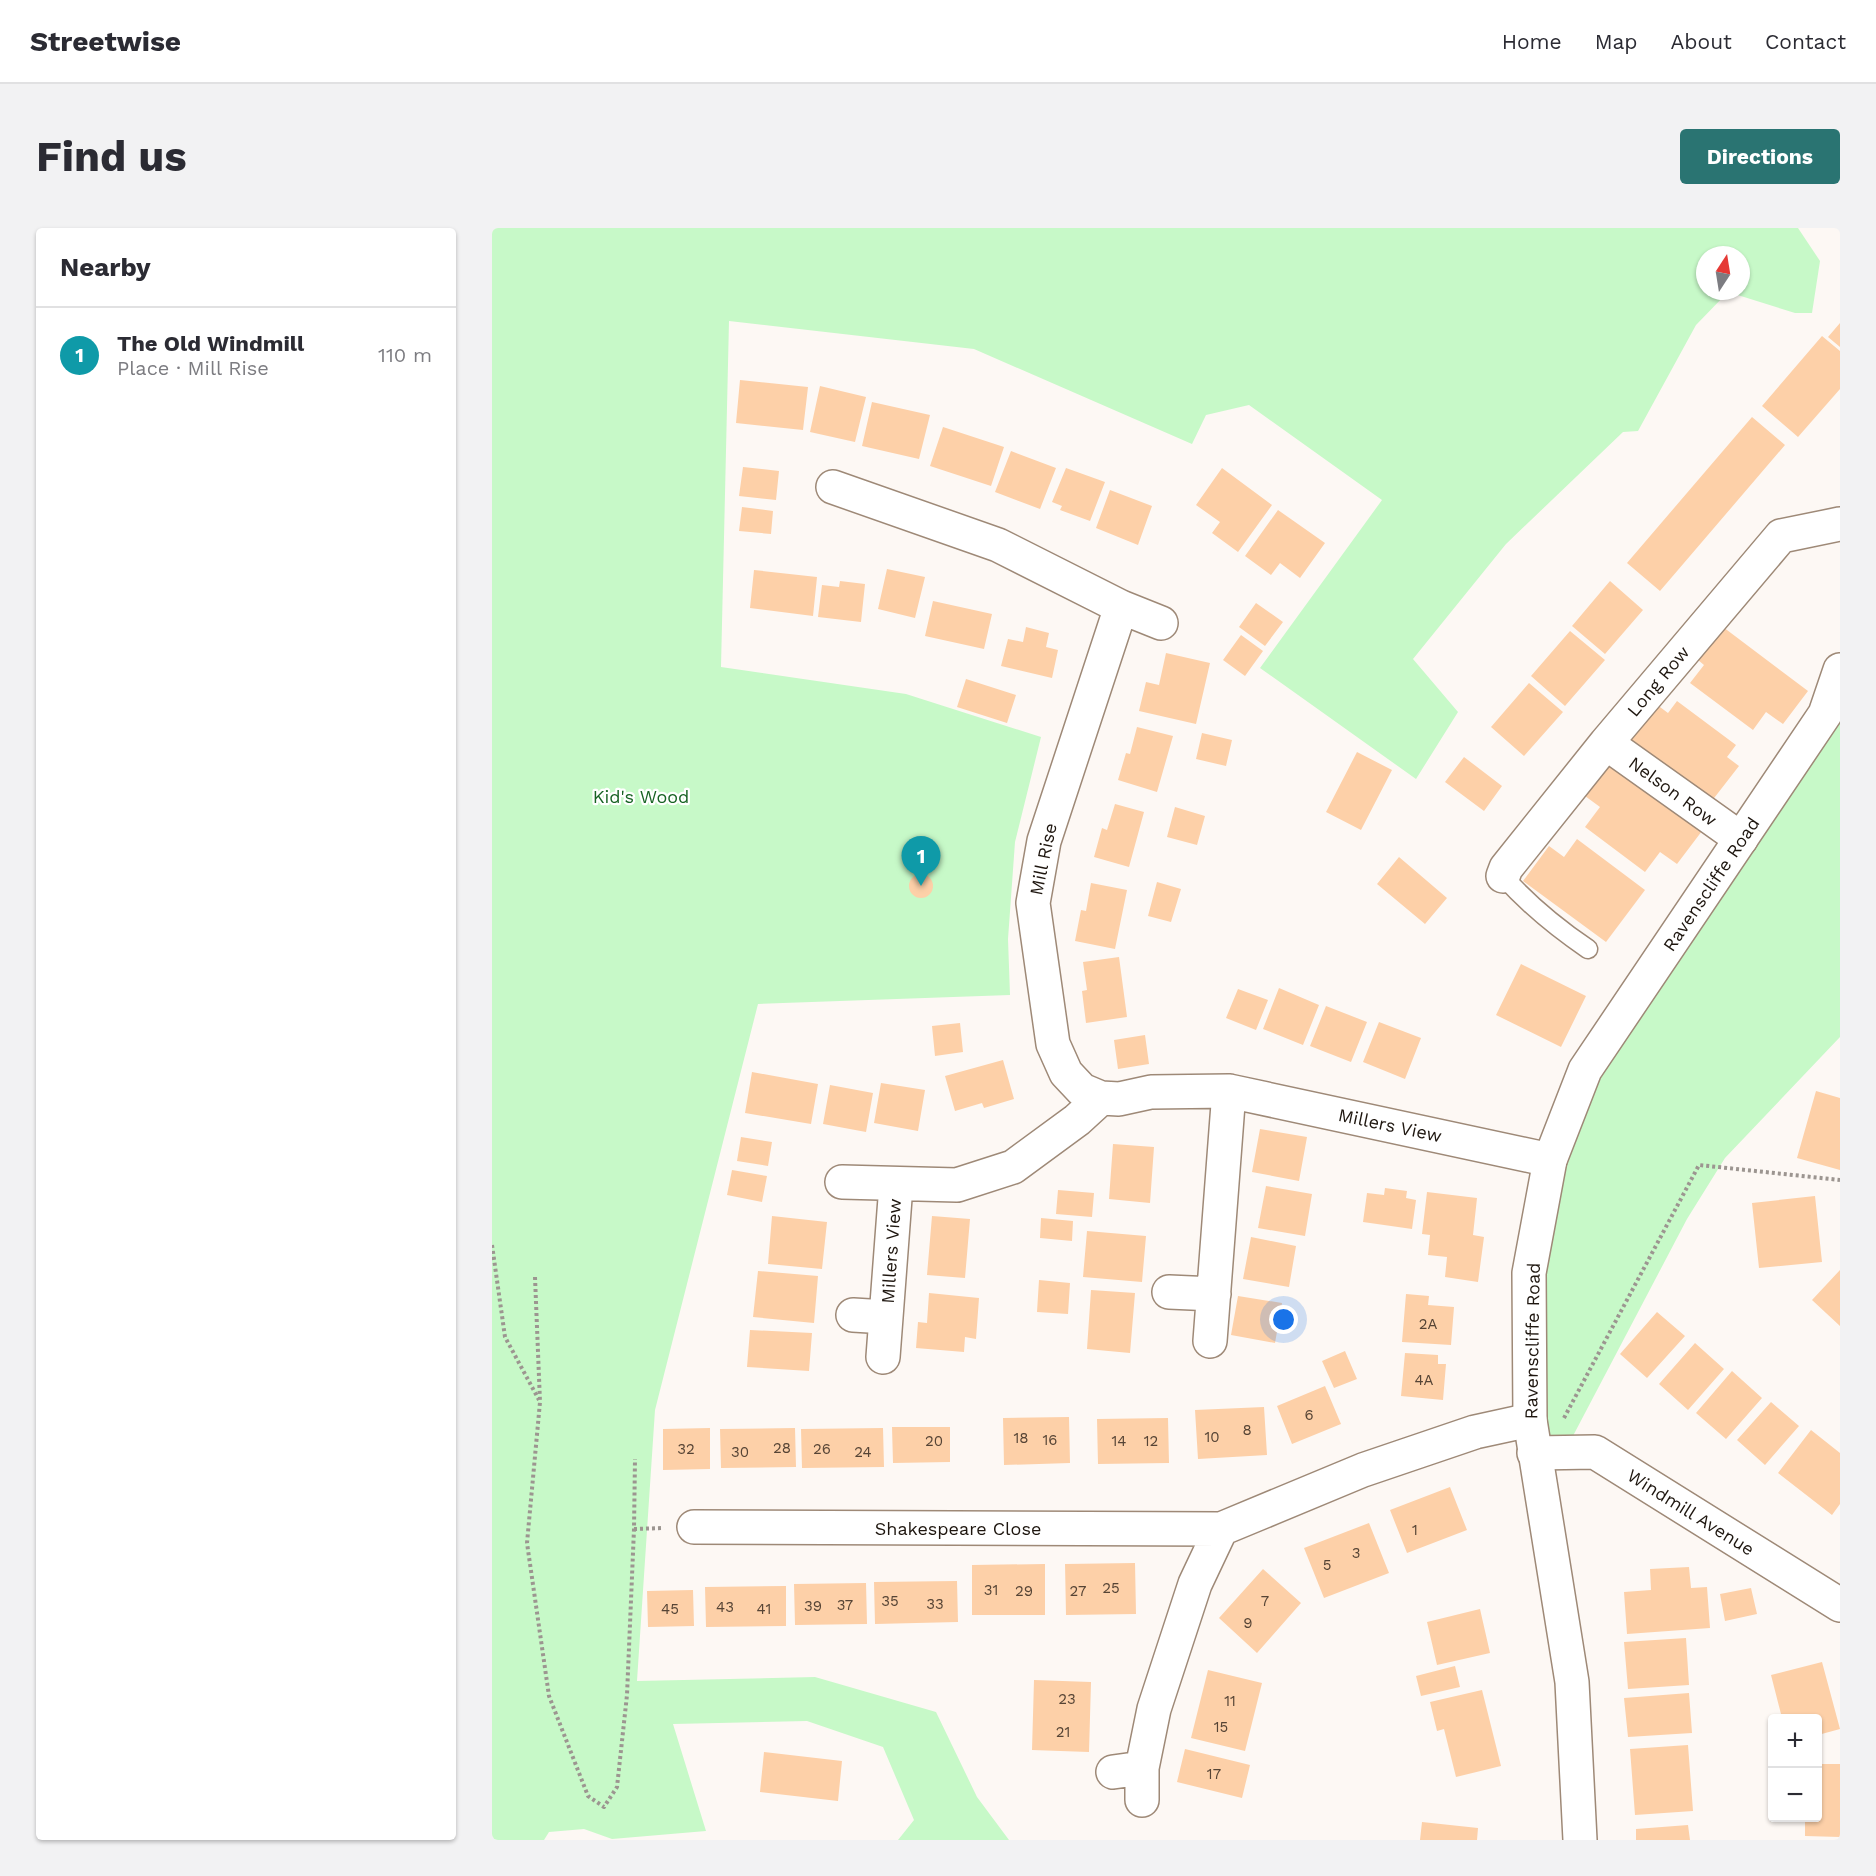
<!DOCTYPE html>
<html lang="en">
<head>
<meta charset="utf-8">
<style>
  :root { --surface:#fff; --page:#f2f2f3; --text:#2b2b33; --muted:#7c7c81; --line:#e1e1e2; --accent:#2a7472 }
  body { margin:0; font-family:"Work Sans",sans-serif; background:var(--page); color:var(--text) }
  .controls { position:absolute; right:18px; bottom:18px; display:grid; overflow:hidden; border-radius:6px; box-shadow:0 2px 4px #0004 }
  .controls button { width:54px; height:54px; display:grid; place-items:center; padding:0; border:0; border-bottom:2px solid var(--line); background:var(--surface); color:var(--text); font:30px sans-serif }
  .compass { position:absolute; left:1204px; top:18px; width:54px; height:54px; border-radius:50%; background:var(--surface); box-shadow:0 2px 4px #0004; rotate:12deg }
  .you { position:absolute; left:792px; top:1092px; width:21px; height:21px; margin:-15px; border:4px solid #fff; border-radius:50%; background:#1a73e8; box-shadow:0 0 0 9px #1a73e833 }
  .badge { display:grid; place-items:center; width:39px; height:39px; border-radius:50%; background:var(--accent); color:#fff; font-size:20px; font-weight:700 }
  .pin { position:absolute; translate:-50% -50px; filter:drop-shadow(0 2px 3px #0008) }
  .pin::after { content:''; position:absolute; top:32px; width:21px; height:18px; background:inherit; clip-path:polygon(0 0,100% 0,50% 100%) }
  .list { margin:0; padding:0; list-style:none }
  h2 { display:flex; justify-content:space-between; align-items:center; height:78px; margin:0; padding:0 24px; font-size:26px }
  h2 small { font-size:20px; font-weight:400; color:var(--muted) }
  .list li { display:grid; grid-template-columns:39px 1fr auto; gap:18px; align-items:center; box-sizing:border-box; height:96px; padding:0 24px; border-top:2px solid var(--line) }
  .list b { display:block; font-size:22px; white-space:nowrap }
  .list p { margin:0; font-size:20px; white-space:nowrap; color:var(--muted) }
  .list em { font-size:20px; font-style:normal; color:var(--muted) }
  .map { position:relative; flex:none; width:1348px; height:1612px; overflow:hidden; border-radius:6px }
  header { display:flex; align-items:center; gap:36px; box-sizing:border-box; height:84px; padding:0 30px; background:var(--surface); border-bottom:2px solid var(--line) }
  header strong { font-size:28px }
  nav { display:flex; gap:33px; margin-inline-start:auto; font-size:21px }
  .intro { display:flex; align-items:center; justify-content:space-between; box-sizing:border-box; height:144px; padding:0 36px }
  h1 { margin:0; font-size:42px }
  .button { padding:15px 27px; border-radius:6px; background:var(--accent); color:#fff; font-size:21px; font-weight:700 }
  main { display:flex; gap:36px; padding:0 36px }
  aside { flex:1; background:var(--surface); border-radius:6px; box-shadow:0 2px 4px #0004 }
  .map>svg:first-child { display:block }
</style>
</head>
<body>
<header>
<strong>Streetwise</strong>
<nav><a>Home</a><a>Map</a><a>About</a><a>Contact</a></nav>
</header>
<div class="intro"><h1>Find us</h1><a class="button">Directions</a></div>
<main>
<aside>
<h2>Nearby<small></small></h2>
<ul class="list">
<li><span class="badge" style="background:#0f9aa8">1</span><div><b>The Old Windmill</b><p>Place · Mill Rise</p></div><em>110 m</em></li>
</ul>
</aside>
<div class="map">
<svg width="1348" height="1612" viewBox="0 0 1348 1612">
  <rect width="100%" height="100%" fill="#fdf8f4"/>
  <path fill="#c7f9c8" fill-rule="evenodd" d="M0,0h1306l22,33 -8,52h-17l-67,-21 -32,33 -58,106 -15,1 -117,112 -93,115 45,53 -42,67 -156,-111 122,-168 -133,-95 -43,10 -14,29 -218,-95 -245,-28 -8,346 185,27 135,43 -26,105 -7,97 2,56 -252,9 -103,406 -18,271 178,-4 121,35 41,85 32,43h-111l16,-20 -31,-73 -76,-26 -134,3 33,107 -94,8 -28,-10 -35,3 -5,8h-52zM1213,27h36v36h-36z
    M1348,474v335l-115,121 -38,61 -123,234h-30l-5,-105 56,-278z"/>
  <path fill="#fdd0a8" d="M1348,95v24l-12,-10z
    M1330,108l18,15v38l-42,48 -36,-31z
    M248,152l68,7 -5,43 -67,-7z
    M328,158l46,11 -11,45 -45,-10z
    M380,174l58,13 -11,44 -57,-13z
    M1260,189l33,28 -125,146 -33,-28z
    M451,199l61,20 -13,39 -61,-20z
    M519,223l45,17 -16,41 -45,-17z
    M251,239l36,4 -3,29 -37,-4z
    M574,240l39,14 -15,39 -30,-11 2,-4 -10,-4z
    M730,240l50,37 -34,47 -26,-19 8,-11 -24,-17z
    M618,262l42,16 -14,39 -42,-17z
    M250,279l31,4 -2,23 -32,-3z
    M786,282l47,33 -25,35 -20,-15 -9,12 -26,-19z
    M395,341l38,8 -10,41 -37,-9z
    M262,342l63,7 -4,39 -63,-8z
    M348,353l25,3 -4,38 -43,-5 4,-32 17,2z
    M1118,353l33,29 -38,44 -33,-28z
    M441,373l59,13 -8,35 -59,-13z
    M764,375l27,19 -18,24 -26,-19z
    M534,399l23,6 -3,14 12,3 -6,28 -51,-12 7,-27 15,3z
    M1231,399l85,64 -25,33 -17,-12 -13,18 -63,-47 14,-18 -6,-5z
    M1078,403l35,29 -40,46 -34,-30z
    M749,407l22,16 -18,25 -22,-16z
    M674,425l44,10 -14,61 -57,-13 7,-29 13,3z
    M474,451l50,16 -9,28 -50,-16z
    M1037,455l34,29 -39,44 -33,-29z
    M1185,473l59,44 -9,12 12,9 -28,36 -83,-61 28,-37 12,9z
    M645,499l36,9 -16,56 -39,-12 8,-27 4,1z
    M710,505l30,7 -6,26 -30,-7z
    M865,524l35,18 -31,60 -35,-18z
    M972,529l38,29 -18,25 -39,-29z
    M1119,534l91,69 -25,33 -17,-12 -15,20 -60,-45 15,-20 -15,-11z
    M623,576l29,8 -15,55 -35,-10 8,-29 5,2z
    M683,579l30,9 -8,29 -30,-8z
    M1085,611l68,51 -39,52 -83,-61 26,-35 15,11z
    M907,629l48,41 -22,26 -48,-40z
    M417 658a12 12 0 1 1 24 0a12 12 0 1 1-24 0Z
    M665,654l24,7 -10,33 -23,-6z
    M599,655l36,7 -12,59 -40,-8 6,-31 5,1z
    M627,729l8,60 -41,6 -4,-32 5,-1 -4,-28z
    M1029,736l65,32 -25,51 -65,-32z
    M787,760l40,17 -16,40 -40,-16z
    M746,761l30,11 -12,30 -30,-12z
    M834,778l41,16 -16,40 -41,-16z
    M887,794l42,16 -16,41 -42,-17z
    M468,795l3,29 -28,4 -3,-30z
    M653,807l4,29 -31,5 -4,-29z
    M511,832l11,39 -30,9 -2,-5 -27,8 -10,-35z
    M260,844l66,12 -7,40 -66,-11z
    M389,855l44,7 -7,41 -44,-8z
    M338,857l43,8 -7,39 -43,-8z
    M1324,863l24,7v72l-43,-12z
    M768,901l47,8 -8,44 -47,-9z
    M249,909l31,5 -4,24 -31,-5z
    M621,916l41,3 -4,56 -41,-4z
    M240,942l35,6 -5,26 -35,-7z
    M774,958l46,8 -7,42 -47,-8z
    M893,960l22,3 -1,7 10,2 -4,29 -49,-7 4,-29 17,2z
    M566,962l36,3 -2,24 -36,-3z
    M935,964l50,6 -4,37 11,2 -6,45 -33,-5 2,-20 -19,-2 2,-20 -8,-1z
    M1323,968l7,66 -63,6 -7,-65z
    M280,988l55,6 -5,47 -54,-5z
    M440,988l38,3 -5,59 -38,-3z
    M549,990l32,3 -1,20 -32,-3z
    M595,1003l59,5 -4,46 -59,-5z
    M759,1009l45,9 -7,41 -46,-8z
    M1348,1042v56l-28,-26z
    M266,1043l60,5 -4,47 -61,-6z
    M547,1052l31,3 -2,31 -31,-2z
    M599,1062l44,3 -5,60 -43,-4z
    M437,1065l50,5 -3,41 -11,-2 -1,15 -48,-4 2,-26 9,1z
    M914,1066l23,2 -1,9 26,2 -3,38 -49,-3z
    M746,1068l44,7 -7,40 -44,-8z
    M1165,1084l28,24 -38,42 -27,-24z
    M258,1102l62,3 -3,38 -62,-4z
    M1203,1115l29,26 -36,41 -29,-26z
    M853,1123l12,28 -23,9 -12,-27z
    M913,1125l33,2v9h8l-3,36 -42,-4z
    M1240,1143l30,27 -36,41 -30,-26z
    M833,1158l16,38 -49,20 -15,-38z
    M1279,1174l28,24 -34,39 -28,-25z
    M772,1179l3,48 -69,4 -3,-49z
    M577,1189l1,46 -66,2 -1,-47z
    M676,1190l1,45 -71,1 -1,-45z
    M400,1199h58v35l-57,1z
    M218,1200v41l-47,1v-41z
    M303,1200l1,39 -75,1 -1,-39z
    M391,1200l1,39 -82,1 -1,-39z
    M1319,1202l29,23v51l-8,11 -54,-42z
    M958,1259l17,43 -60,23 -17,-43z
    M877,1295l20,50 -65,25 -20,-50z
    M643,1335l1,51 -70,1 -1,-51z
    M553,1336v51h-73v-50z
    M1197,1339l2,21 16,-1 3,41 -83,6 -3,-42 27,-2 -1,-21z
    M771,1341l38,34 -44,50 -38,-35z
    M465,1353l1,41 -83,2 -1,-42z
    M374,1355l1,41 -72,1 -1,-41z
    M294,1358v40l-80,1 -1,-40z
    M1259,1360l6,26 -32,7 -5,-27z
    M201,1362l1,36 -46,1 -1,-36z
    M988,1381l10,44 -53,12 -10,-43z
    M1194,1410l3,47 -61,4 -4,-47z
    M1330,1434l18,67 -22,6v-17h-36l-11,-43z
    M963,1438l5,21 -39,9 -5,-20z
    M716,1442l54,13 -17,68 -54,-13z
    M542,1452l57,2 -2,70 -57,-2z
    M990,1462l19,76 -45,11 -12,-48 -7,2 -7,-29z
    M1197,1465l3,40 -64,4 -4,-39z
    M1196,1517l5,66 -58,4 -5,-66z
    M693,1521l65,16 -8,33 -65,-16z
    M272,1524l78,9 -4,40 -78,-9z
    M1326,1536h22v73l-35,-1v-18h13z
    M930,1594l56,6 -1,12h-57z
    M1196,1597l2,15h-54v-11z"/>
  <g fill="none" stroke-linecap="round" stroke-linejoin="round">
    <defs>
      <path id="service" d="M1011,648c25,28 54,52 85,73"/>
      <path id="minor" d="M341,259l165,58 123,62 40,16
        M1114,515l135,96
        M1011,648l3,-8 100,-125 175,-207 59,-12
        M609,870l-19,-8 -16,-17 -13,-29 -20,-141 11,-62 77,-234
        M350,954l115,3 56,-18 64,-47 24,-22 18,1 32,-7 78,-1 321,69
        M677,1064l45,2
        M361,1087l33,2
        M718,1113l19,-250
        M391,1129l13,-172
        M1042,1225l61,-1 245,153
        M202,1299l527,2 142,-59 112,-38 55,-12
        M621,1544l29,-4
        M650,1572v-32l12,-59 41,-125 26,-55"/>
      <path id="tertiary" d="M1088,1612l-8,-158 -42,-262 -1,-147 21,-113 35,-90 240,-356 15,-44"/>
    </defs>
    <use href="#service" stroke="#9e8977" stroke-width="21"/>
    <use href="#minor" stroke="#9e8977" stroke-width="36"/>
    <use href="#tertiary" stroke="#9e8977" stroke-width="36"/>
    <path stroke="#9c9590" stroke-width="4" stroke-dasharray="3 3" stroke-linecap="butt" d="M0,1017l13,92 34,63
      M43,1049l5,125 -13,141 22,153 39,100 16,11 13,-20 10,-92 7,-166 1,-70
      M1072,1190l135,-253 141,15
      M142,1301l30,-1"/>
    <use href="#service" stroke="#fff" stroke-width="18"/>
    <use href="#minor" stroke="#fff" stroke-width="33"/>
    <use href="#tertiary" stroke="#fff" stroke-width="33"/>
  </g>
  <g text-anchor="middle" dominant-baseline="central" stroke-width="4.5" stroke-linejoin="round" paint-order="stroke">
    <g font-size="15" fill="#564435">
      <text x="936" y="1096">2A</text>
      <text x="932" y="1152">4A</text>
      <text x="817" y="1187">6</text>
      <text x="755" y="1202">8</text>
      <text x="720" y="1209">10</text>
      <text x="529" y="1210">18</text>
      <text x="558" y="1212">16</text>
      <text x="442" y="1213">20</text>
      <text x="627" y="1213">14</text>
      <text x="659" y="1213">12</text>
      <text x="290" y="1220">28</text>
      <text x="194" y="1221">32</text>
      <text x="330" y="1221">26</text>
      <text x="248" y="1224">30</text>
      <text x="371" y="1224">24</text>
      <text x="923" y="1302">1</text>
      <text x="864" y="1325">3</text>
      <text x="835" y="1337">5</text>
      <text x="619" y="1360">25</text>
      <text x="499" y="1362">31</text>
      <text x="532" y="1363">29</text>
      <text x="586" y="1363">27</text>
      <text x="398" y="1373">35</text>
      <text x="773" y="1373">7</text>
      <text x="443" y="1376">33</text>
      <text x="353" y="1377">37</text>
      <text x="321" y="1378">39</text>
      <text x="233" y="1379">43</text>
      <text x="178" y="1381">45</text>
      <text x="272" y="1381">41</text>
      <text x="756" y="1395">9</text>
      <text x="575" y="1471">23</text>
      <text x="738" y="1473">11</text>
      <text x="729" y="1499">15</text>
      <text x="571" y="1504">21</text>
      <text x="722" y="1546">17</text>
    </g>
    <g font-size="18" fill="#1e160f" stroke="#fff">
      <text transform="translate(1166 453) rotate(-50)">Long Row</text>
      <text transform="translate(1181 563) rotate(36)">Nelson Row</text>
      <text transform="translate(551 631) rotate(-78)">Mill Rise</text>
      <text transform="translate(1219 656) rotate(-56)">Ravenscliffe Road</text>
      <text transform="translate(898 897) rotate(12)">Millers View</text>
      <text transform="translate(399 1023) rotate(-86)">Millers View</text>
      <text transform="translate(1040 1113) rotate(-89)">Ravenscliffe Road</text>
      <text transform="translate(1199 1284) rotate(32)">Windmill Avenue</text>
      <text x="466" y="1300">Shakespeare Close</text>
    </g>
    <g font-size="18" fill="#176323" stroke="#fff">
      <text x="149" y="568">Kid's Wood</text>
    </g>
  </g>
</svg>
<div class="controls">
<button>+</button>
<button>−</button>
</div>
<svg class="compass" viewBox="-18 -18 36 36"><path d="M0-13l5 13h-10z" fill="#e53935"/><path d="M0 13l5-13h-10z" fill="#7c7c81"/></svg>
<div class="you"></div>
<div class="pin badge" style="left:429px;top:658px;background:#0f9aa8">1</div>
</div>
</main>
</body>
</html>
